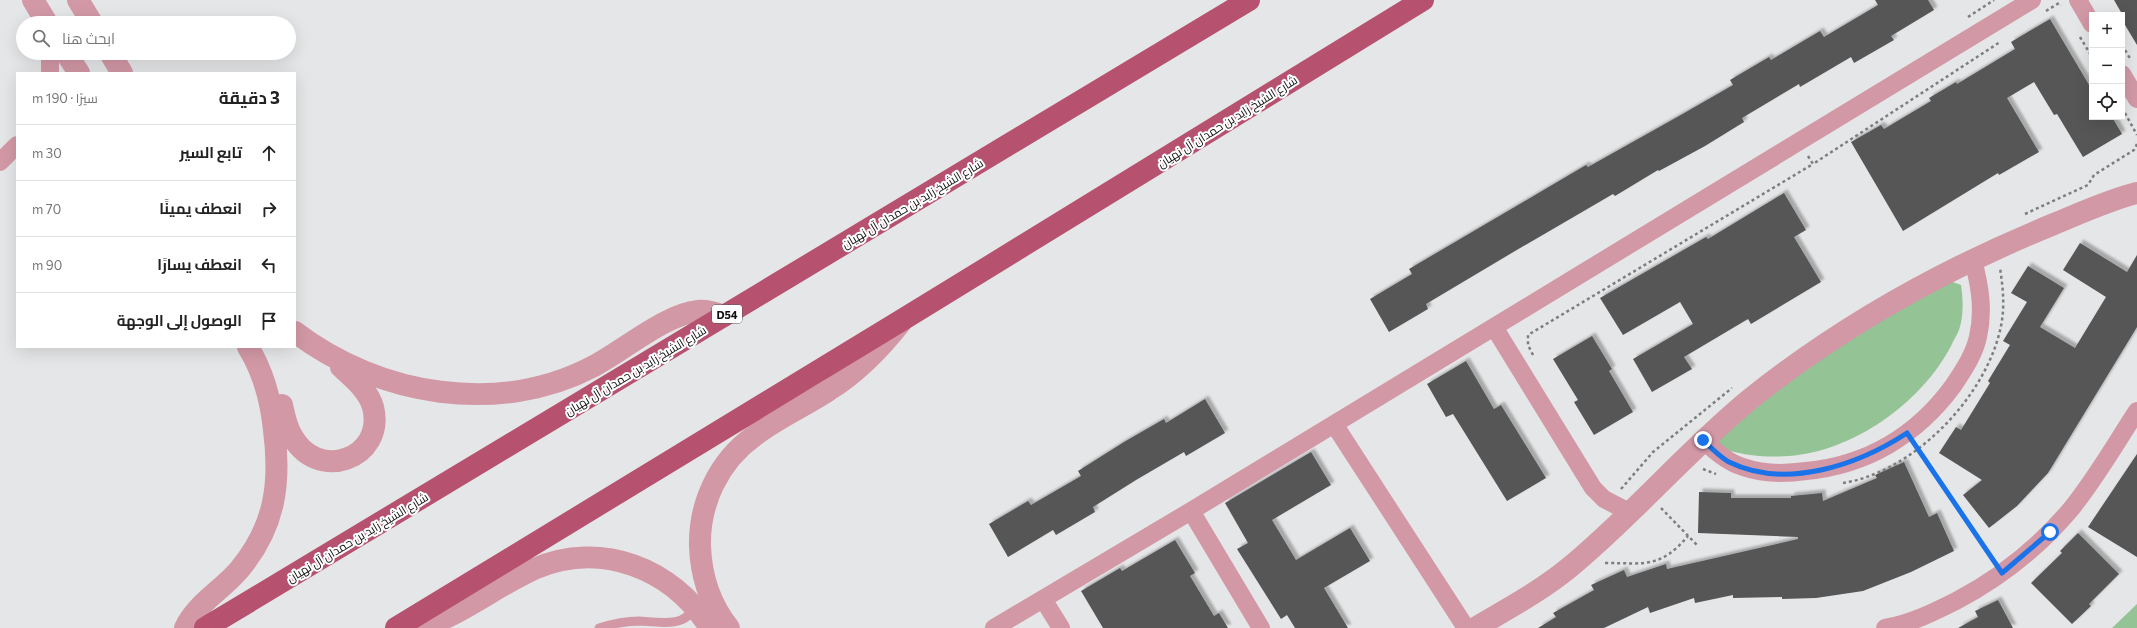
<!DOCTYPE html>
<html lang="ar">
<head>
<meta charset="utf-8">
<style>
  :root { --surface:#fff; --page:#f6f6f6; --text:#222; --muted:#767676; --line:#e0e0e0 }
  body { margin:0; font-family:Commissioner,Cairo,sans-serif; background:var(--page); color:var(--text); direction:rtl }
  .controls { position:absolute; right:12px; top:12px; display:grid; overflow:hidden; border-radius:0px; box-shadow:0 4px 16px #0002 }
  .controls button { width:36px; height:36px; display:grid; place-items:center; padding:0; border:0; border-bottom:1px solid var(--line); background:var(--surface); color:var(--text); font:20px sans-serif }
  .stop { position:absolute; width:12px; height:12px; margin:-9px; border:3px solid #1a73e8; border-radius:50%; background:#fff }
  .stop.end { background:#1a73e8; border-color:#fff; box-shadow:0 1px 4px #0008 }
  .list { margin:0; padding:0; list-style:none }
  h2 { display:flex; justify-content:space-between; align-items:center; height:52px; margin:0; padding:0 16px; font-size:17px }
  h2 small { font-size:13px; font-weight:400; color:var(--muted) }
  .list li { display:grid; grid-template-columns:26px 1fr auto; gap:12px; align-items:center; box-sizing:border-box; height:56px; padding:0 16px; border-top:1px solid var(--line) }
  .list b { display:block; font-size:15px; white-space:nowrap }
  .list em { font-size:13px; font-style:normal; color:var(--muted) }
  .icon { flex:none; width:22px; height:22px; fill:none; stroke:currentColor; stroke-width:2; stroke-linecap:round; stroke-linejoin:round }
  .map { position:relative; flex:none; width:2137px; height:628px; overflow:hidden; direction:ltr }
  .search { position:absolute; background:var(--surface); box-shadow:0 4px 16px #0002; left:16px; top:16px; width:280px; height:44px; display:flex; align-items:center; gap:10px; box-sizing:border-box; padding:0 14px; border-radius:22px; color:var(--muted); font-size:15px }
  .panel { position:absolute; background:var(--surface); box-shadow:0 4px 16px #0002; left:16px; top:72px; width:280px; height:276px; border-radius:0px; direction:rtl }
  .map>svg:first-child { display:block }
</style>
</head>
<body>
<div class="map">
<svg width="2137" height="628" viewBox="0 0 2137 628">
  <defs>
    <filter id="shadow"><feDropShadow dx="3.5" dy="-3.5" stdDeviation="1" flood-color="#0004"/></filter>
  </defs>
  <rect width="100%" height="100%" fill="#e5e6e7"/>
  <path fill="#94c395" d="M1944,279l17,6c2,14 3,30 -2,45 -2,5 -6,11 -8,16 -30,57 -97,105 -162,110 -25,2 -49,-1 -72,-9l-3,-12 47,-42z
    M2137,604v24h-25z"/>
  <path fill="#565657" filter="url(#shadow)" d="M1875,0h53l6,10 -43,26 3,4 -40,23 -3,-6 -51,30 -1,-3 -57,34 2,4 -39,24 -46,25 -1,-1 -43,26 -2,-2 -98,57 -89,53 2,5 -39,23 -19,-33 42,-25 -3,-5 177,-104 2,2 91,-51 54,-31 -3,-5 39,-23 2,3 49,-29 4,6 54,-32z
    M2114,0h23v45l-15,-25v-5h-2l2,-1z
    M2050,19l42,71v27h20l10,17 -39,23 -26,-43 -3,1 -20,-33 -27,16 32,54 -40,23 -1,-2 -95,58 -52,-89 30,-17 3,4 47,-28 -2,-3 27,-16 1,2 58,-35 -4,-7z
    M1784,193l22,37 -12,7 27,45 -70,42 -3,-5 -64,38 8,12 -40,23 -19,-33 60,-35 -13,-22 -57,33 -23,-37 106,-61 2,2z
    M2080,243l47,29 10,-17v72l-89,146 -31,33 -28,22 -26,-33 19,-15 -43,-27 17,-26 5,3 29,-47 -2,-2 22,-36 -7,-4 24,-39 -16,-9 17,-27 36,22 -24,39 35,21 31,-51 -43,-27z
    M1592,336l20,33 -3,2 24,41 -39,23 -20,-33 4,-2 -25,-41z
    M1466,361l28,48 7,-4 45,73 -39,23 -54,-87 -7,3 -19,-33z
    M1205,399l20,34 -39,23 -2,-4 -48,28 -43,27 2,5 -39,23 -3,-5 -45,27 -19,-33 39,-23 3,4 50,-29 -3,-5 46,-29 40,-23 2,4z
    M1311,452l20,33 -59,35 24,40 54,-32 20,33 -46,27 24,40h-53l-8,-13 -6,4 -44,-70 11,-6 -23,-40z
    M2137,454v103l-49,-30z
    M1904,462l25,55 8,-4 17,38 -43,21 -48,19 -47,7 -34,1v-2l-49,1v-3l-38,8 -1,-5 -44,15 -2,-6 -44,21h-66l18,-11 -3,-4 41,-23 -3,-5 33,-15 3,7 39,-13 1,5 131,-30v-2l-100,-4 1,-41 32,1v5h60v-2l31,-3 1,8 54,-23 -2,-3z
    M2078,533l41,41 -30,30 2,2 -19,18 -41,-41 31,-30 -2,-2z
    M1175,540l20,33 -5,3 24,40 5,-3 9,15h-125l-22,-37 39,-23 2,3z
    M1998,600l15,28h-55l20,-11 -3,-6z"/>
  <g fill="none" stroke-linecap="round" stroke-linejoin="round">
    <path stroke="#7e7e7f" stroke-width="2.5" stroke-dasharray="3 3" stroke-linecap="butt" d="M2046,11l13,-8 2,2
      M1968,17l26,-17
      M2080,37l12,20
      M2122,45l9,15
      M2125,113l12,22
      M1808,156l5,8 187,-122
      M2025,214l63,-29 6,-10 40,-25 3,-6
      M1533,355l-5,-10v-10l285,-171
      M1917,447l75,112
      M1703,469l13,5
      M1843,483c71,-11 144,-87 158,-157 4,-20 2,-38 -1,-58
      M1621,489l32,-37 79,-64
      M1661,508l36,37
      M1605,563c39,0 55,6 83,-27"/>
    <path stroke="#d298a6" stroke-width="9" d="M599,628c13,-4 26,-7 40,-7 19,1 48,7 54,-14"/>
    <path stroke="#d298a6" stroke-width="18" d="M2078,0l14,24
      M50,73v-20
      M2122,74l15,25
      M0,162l17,-17
      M1494,327l99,161 11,11 25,13
      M1334,424l132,204
      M1703,440c12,11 24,22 40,27 20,7 42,7 63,4 61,-6 111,-36 147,-85 10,-15 21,-31 25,-49 6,-26 2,-51 -5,-77
      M1191,511l70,117
      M1043,599l18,29
      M994,628l197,-117 841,-511
      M1885,628c25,-4 49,-16 71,-27 44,-23 83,-54 115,-92 25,-31 45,-66 66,-98"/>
    <path stroke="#d298a6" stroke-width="22" d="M33,0l14,23
      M78,0l14,23
      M66,53l13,20
      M110,53l12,20
      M295,332c84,64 204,84 299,34 30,-16 72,-52 104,-55 9,-1 18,2 26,5
      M282,405c2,9 4,20 9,29 25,50 95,25 82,-27 -5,-17 -20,-29 -32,-40
      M185,628c11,-24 37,-38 54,-58 36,-43 42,-86 35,-140 -3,-30 -10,-57 -26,-83
      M421,628c41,-14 74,-41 113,-59 67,-29 138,-1 176,59
      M729,628c-19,-24 -28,-52 -29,-82 -1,-43 19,-85 54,-110 23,-18 51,-30 75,-46 29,-18 52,-42 73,-69
      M1475,628c32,-19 66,-37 95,-61 63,-52 116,-115 179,-167 92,-74 197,-132 305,-176 27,-11 55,-24 83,-31"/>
    <path stroke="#b75170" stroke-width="22" d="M205,628l1044,-628
      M396,628l506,-308 521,-320"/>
  </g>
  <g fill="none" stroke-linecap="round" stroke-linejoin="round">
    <path stroke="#1a73e8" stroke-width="5" d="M1703,440c8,8 17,17 26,22 57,28 129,3 178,-29l95,140 48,-41"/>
  </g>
  <g text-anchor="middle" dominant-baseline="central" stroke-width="4" stroke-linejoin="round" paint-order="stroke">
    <rect fill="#fff" stroke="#585858" stroke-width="1" x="712" y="305" width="30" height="18" rx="3"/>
    <g font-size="11" font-weight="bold" fill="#101011">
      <text x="727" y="314">D54</text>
    </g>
    <g font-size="12" fill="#101011" stroke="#fff">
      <text transform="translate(1227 121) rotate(-32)">شارع الشيخ زايد بن حمدان آل نهيان</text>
      <text transform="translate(912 203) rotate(-31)">شارع الشيخ زايد بن حمدان آل نهيان</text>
      <text transform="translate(635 370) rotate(-31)">شارع الشيخ زايد بن حمدان آل نهيان</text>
      <text transform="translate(357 537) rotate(-31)">شارع الشيخ زايد بن حمدان آل نهيان</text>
    </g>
  </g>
</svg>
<div class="controls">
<button>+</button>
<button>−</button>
<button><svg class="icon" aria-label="locate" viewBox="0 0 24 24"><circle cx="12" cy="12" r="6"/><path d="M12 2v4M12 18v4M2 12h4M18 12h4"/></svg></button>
</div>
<div class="stop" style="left:2050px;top:532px"></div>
<div class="stop end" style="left:1703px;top:440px"></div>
<div class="search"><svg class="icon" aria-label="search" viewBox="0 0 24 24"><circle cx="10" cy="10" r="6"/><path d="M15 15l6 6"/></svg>ابحث هنا</div>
<section class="panel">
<h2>3 دقيقة<small>سيرًا · 190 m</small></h2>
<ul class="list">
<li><svg class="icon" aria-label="ahead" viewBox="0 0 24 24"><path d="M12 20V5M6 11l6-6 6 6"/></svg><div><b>تابع السير</b></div><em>30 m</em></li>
<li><svg class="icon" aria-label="right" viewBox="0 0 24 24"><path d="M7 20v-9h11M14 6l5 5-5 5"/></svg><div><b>انعطف يمينًا</b></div><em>70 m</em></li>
<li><svg class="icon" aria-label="left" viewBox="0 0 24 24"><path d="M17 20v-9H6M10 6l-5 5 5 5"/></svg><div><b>انعطف يسارًا</b></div><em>90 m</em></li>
<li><svg class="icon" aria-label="arrive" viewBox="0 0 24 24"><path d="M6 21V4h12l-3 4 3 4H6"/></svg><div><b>الوصول إلى الوجهة</b></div></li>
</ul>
</section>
</div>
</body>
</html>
